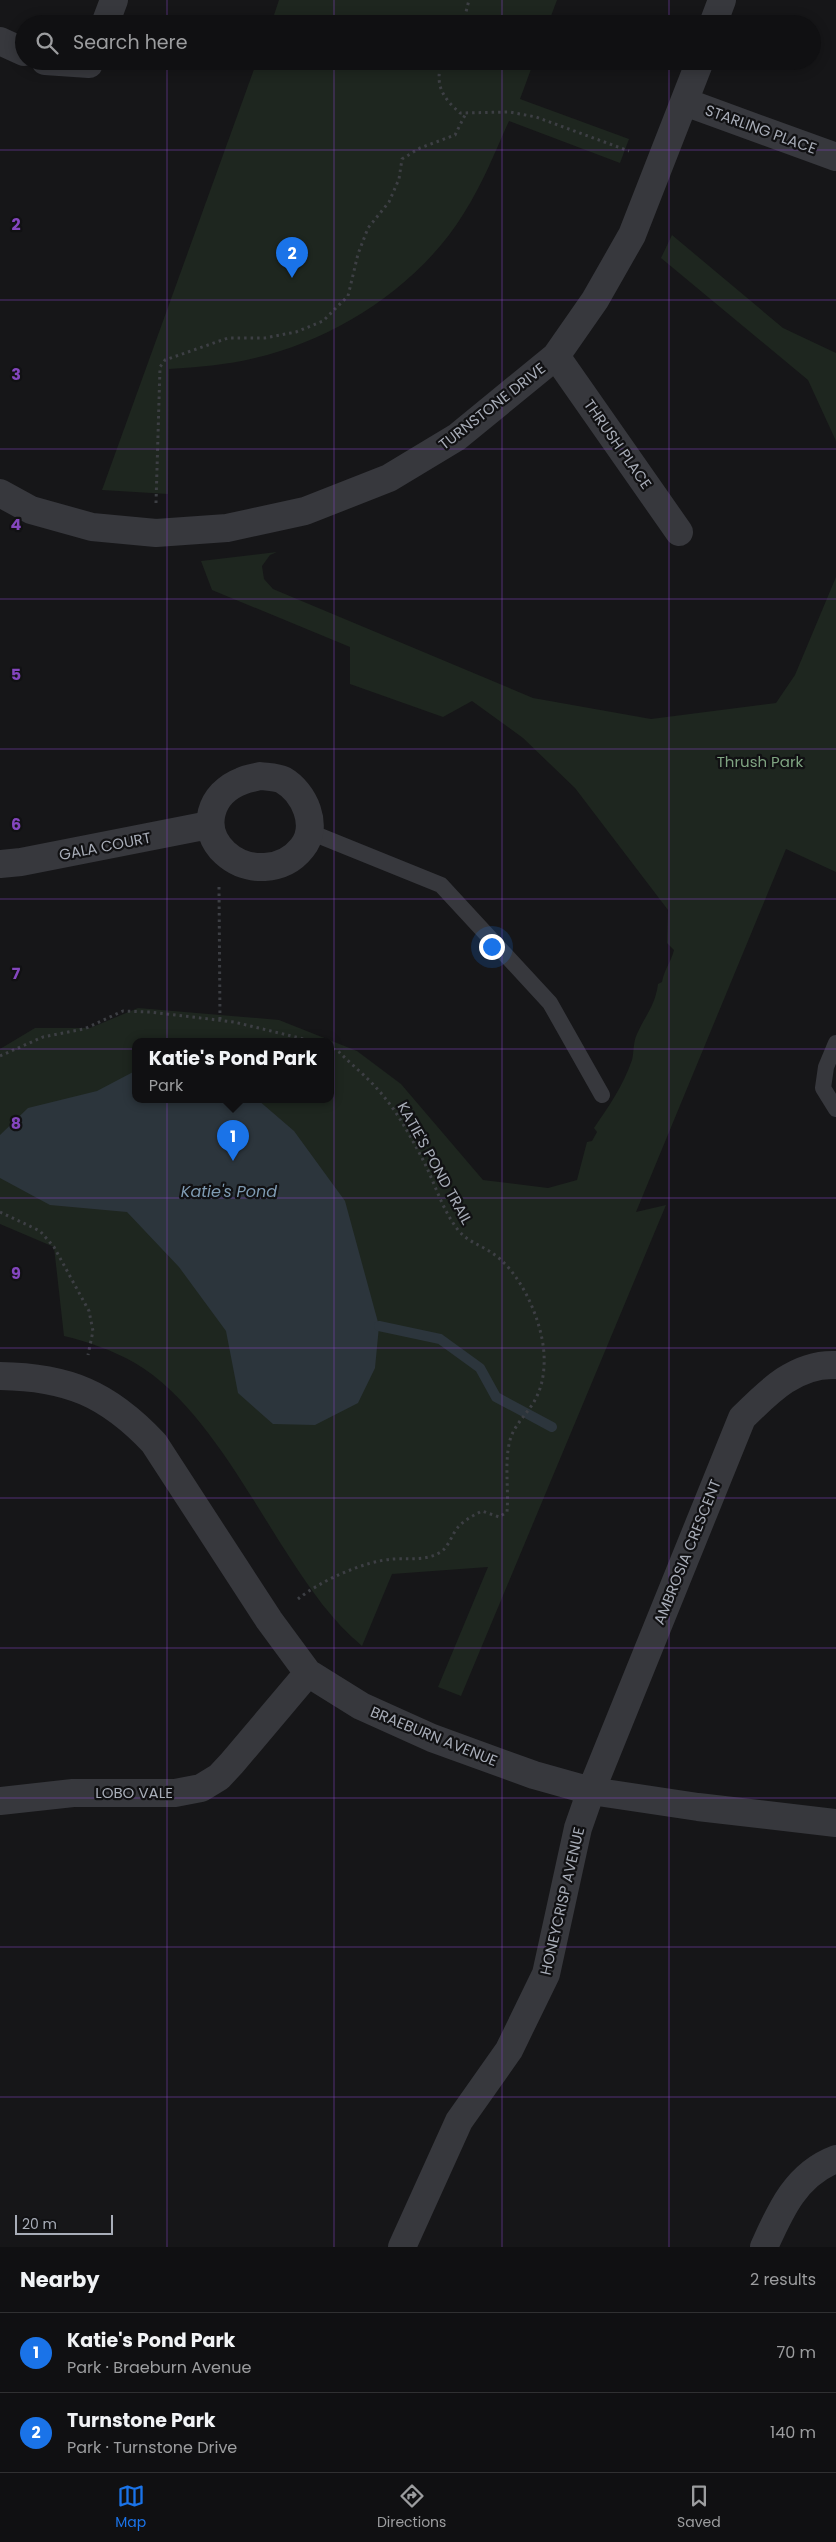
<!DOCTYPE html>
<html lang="en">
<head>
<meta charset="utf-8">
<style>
  :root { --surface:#101012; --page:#19191b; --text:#f1f3f6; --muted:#9c9d9f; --line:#303032; --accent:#1a73e8 }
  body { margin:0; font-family:Poppins,sans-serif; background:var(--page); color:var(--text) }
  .scale { position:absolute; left:15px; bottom:12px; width:98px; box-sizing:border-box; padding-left:5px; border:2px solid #a8adb8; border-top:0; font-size:14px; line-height:18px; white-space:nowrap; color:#a8adb8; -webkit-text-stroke:4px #111113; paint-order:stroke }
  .you { position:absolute; left:491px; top:946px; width:18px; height:18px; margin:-12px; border:4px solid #fff; border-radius:50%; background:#1a73e8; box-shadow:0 0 0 8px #1a73e833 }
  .badge { display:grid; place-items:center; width:32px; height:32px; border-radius:50%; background:var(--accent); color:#fff; font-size:16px; font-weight:700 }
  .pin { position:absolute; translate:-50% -41px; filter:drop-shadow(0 1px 2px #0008) }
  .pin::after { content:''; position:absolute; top:26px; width:18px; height:15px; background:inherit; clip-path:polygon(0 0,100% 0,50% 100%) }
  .popup { position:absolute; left:132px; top:1038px; width:202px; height:65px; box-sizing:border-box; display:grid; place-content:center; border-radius:10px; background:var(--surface); filter:drop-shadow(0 1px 4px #0005); font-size:16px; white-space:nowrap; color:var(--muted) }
  .popup b { font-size:19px; color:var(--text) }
  .popup::after { content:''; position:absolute; left:50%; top:100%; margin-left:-10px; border:10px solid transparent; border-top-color:var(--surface) }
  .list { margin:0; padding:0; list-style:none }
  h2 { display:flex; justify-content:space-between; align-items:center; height:65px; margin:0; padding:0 20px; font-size:21px }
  h2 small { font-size:16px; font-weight:400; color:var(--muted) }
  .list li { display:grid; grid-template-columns:32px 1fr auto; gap:15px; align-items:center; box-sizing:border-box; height:80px; padding:0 20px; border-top:1px solid var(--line) }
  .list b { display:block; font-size:19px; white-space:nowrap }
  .list p { margin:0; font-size:16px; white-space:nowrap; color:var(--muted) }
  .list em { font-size:16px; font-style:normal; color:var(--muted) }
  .icon { flex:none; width:28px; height:28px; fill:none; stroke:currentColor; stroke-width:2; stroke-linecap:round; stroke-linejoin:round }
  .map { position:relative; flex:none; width:836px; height:2247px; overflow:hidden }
  .search { position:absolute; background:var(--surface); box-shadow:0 2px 12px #0003; left:15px; right:15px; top:15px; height:55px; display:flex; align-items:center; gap:12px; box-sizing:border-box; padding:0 18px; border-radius:28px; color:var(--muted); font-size:19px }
  .sheet { height:225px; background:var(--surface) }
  nav { display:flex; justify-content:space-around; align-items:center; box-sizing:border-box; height:70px; border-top:1px solid var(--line); background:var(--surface); font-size:14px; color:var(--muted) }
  nav a { display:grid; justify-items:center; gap:2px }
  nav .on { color:var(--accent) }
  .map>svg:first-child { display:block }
</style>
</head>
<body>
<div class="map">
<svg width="836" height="2247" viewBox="0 0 836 2247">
  <rect width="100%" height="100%" fill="#161618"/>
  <path fill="#1e261f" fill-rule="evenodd" d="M279,0h278l-9,24h-277z
    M257,61h277l-14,38 109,40 -9,24 -111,-42c-14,31 -26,62 -45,92 -44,72 -127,126 -209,145 -29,7 -57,9 -86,11l-1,125 -66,-4z
    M672,235l111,93 53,25v88l-28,-61 -147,-122z
    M277,552l-7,3 -8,11 2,13 9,10 260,109 118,21 125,-16 19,-28 41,-98v295l-50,-23 -150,363 30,-7 -205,491 -23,-9 50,-120 -96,7 -30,72c-30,-25 -51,-56 -72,-88 -42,-64 -89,-156 -155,-195 -23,-13 -46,-21 -71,-27l-10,-89 -54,-23v-175l35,-21h55l48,-20 141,12 78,31 44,33 82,96 65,8 29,-8 10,-38 5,-1 5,-9 -3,-4c15,-22 29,-42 38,-68 2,-8 1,-18 5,-26 9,-20 18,-28 21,-50l4,-2c2,-12 9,-20 12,-32l-7,-7 1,-33 -93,-122 -52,-50 -51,-37 -29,16 -93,-33v-37l-138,-57 -11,-29zM136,1042h194v58h-194z"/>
  <path fill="#2c353c" d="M135,1071l1,29h122l36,31 51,70 34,125 -4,42 -17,35 -43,22 -42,-1 -35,-31 -12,-62 -47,-64 -52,-55 -77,-7 -50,-27v-43l28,-27 69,-17z"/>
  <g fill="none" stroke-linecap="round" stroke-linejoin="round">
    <path stroke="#2c353c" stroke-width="10" d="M379,1326l61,13 40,29 16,29 56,30"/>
    <path stroke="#3d3f44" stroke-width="3" stroke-dasharray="2.5 4" stroke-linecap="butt" d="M463,24l6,-24
      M442,61c-8,24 1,37 18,52l50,-1 26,5 93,34
      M156,503l4,-136 5,-7 63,-22h37l31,-6 27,-11 25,-25 10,-42 10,-26 21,-26 10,-23 3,-20 18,-11 35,-13 11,-22
      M219,887l1,134
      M0,1056l43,-19 41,-8 39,-18 27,1 84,10 82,20
      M0,1212l40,19 14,16 35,64 4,20 -5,24
      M298,1599c22,-18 66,-38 95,-40 16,-1 31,2 46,-6 10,-5 13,-20 20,-27 7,-7 15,-11 23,-15l17,6 8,-5c2,-23 -3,-49 3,-72 4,-14 14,-23 22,-35 10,-15 13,-33 12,-51 -2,-34 -24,-85 -55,-103 -11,-7 -22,-10 -31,-21 -17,-22 -24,-50 -37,-74 -11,-20 -22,-41 -36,-58 -13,-17 -31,-31 -46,-46l-9,-5"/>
    <path stroke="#37383d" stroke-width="16" d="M310,832l131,53 109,118 52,92
      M836,1043l-10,24 -3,21 13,21"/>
    <path stroke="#37383d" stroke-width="28" d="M105,24l9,-24
      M713,24l9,-24
      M0,41l24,11
      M45,61l44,3 1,-3
      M685,102l151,55
      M556,356l123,176
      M0,493l31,17 61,17 64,6 71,-5 78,-17 84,-33 68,-41 99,-81 39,-56 37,-65 68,-174
      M260,776c7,1 17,1 23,4 21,12 37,46 19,68 -19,24 -55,25 -77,5 -26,-24 -15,-60 17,-72 6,-3 12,-3 18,-5z
      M0,864l21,-2 188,-37
      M0,1376c68,1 108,18 154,67l115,177 39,53 53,33 71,32 102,37 57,16 107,16 138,16
      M0,1801l73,-8h102l26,-5 18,-11 13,-14 76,-90
      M402,2247l57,-126 50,-71 37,-76 32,-146 13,-37 151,-373c26,-26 54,-55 94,-53
      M764,2247c16,-36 32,-73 72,-88"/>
  </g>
  <path fill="none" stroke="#8446be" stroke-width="1" stroke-opacity="0.55" d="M167,0v24M334,0v24M502,0v24M669,0v24M167,61v2186M334,61v2186M502,61v2186M669,61v2186M0,150h836M0,300h836M0,449h836M0,599h836M0,749h836M0,899h836M0,1049h836M0,1198h836M0,1348h836M0,1498h836M0,1648h836M0,1798h836M0,1947h836M0,2097h836"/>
  <g text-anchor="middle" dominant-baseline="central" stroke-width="4.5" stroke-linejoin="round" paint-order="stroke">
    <g font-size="15" fill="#a8adb8" stroke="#111113">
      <text transform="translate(761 129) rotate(20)">STARLING PLACE</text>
      <text transform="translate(492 406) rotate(-38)">TURNSTONE DRIVE</text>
      <text transform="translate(618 444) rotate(55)">THRUSH PLACE</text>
      <text transform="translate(105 846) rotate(-11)">GALA COURT</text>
      <text transform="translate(435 1163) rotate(61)">KATIE'S POND TRAIL</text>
      <text transform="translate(687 1552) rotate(-68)">AMBROSIA CRESCENT</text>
      <text transform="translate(434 1736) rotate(22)">BRAEBURN AVENUE</text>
      <text x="134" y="1792">LOBO VALE</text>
      <text transform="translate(562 1901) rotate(-77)">HONEYCRISP AVENUE</text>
    </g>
    <g font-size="15" fill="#7fa381" stroke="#111113">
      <text x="760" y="761">Thrush Park</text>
    </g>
    <g font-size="16" font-style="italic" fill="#7f9bb3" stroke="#111113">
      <text x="229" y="1191">Katie's Pond</text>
    </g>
  </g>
  <g font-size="16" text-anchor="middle" font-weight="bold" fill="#8446be" stroke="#111113" stroke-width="4.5" stroke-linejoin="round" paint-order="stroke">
    <text x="16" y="230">2</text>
    <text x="16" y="380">3</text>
    <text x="16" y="530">4</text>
    <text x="16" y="680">5</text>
    <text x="16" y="830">6</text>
    <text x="16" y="979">7</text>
    <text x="16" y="1129">8</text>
    <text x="16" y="1279">9</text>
  </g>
</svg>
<div class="scale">20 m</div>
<div class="you"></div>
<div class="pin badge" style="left:233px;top:1161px">1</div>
<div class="popup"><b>Katie's Pond Park</b>Park</div>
<div class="pin badge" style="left:292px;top:278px">2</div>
<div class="search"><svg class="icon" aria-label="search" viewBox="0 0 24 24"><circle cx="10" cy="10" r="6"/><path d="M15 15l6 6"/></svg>Search here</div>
</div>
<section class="sheet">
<h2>Nearby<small>2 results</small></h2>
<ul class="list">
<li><span class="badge">1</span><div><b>Katie's Pond Park</b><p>Park · Braeburn Avenue</p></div><em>70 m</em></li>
<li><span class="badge">2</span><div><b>Turnstone Park</b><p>Park · Turnstone Drive</p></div><em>140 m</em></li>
</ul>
</section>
<nav>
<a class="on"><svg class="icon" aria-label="map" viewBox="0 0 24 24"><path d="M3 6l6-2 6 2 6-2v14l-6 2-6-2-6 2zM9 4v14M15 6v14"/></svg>Map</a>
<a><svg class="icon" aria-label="directions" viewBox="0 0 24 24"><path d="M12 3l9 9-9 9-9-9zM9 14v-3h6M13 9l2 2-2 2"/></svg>Directions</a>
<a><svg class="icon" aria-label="saved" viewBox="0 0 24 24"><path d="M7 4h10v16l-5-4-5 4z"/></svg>Saved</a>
</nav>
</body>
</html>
